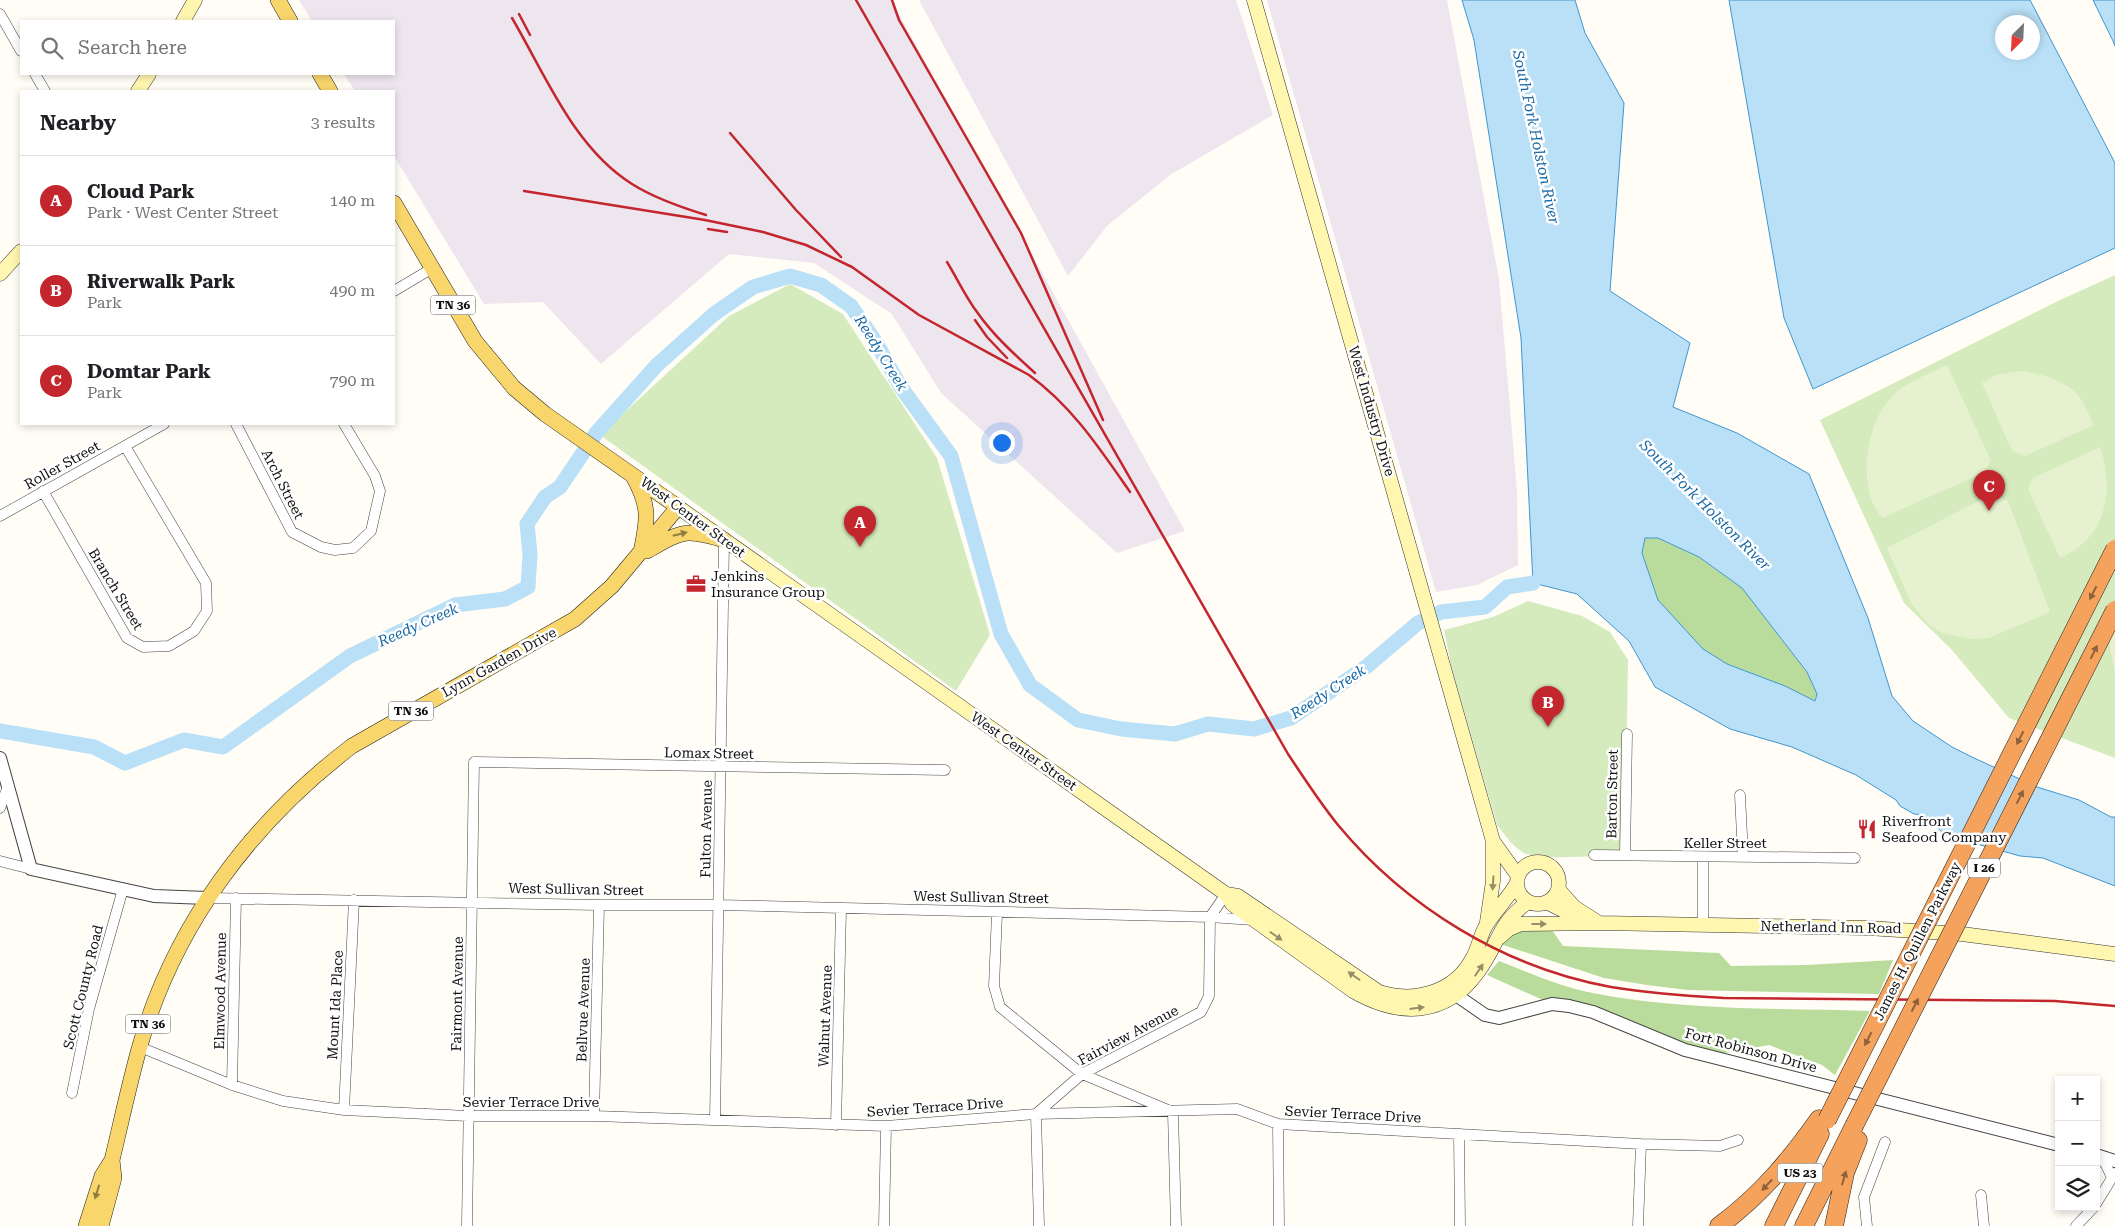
<!DOCTYPE html>
<html lang="en">
<head>
<meta charset="utf-8">
<style>
  :root { --surface:#fff; --page:#f6f6f6; --text:#202124; --muted:#757577; --line:#e0e0e0; --accent:#c4262e }
  body { margin:0; font-family:"Roboto Serif",serif; background:var(--page); color:var(--text) }
  .controls { position:absolute; right:15px; bottom:15px; display:grid; overflow:hidden; border-radius:0px; box-shadow:0 2px 8px #0003 }
  .controls button { width:45px; height:45px; display:grid; place-items:center; padding:0; border:0; border-bottom:1px solid var(--line); background:var(--surface); color:var(--text); font:25px sans-serif }
  .compass { position:absolute; left:1995px; top:15px; width:45px; height:45px; border-radius:50%; background:var(--surface); box-shadow:0 2px 8px #0003; rotate:204deg }
  .you { position:absolute; left:1001px; top:442px; width:18px; height:18px; margin:-12px; border:4px solid #fff; border-radius:50%; background:#1a73e8; box-shadow:0 0 0 8px #1a73e833 }
  .badge { display:grid; place-items:center; width:32px; height:32px; border-radius:50%; background:var(--accent); color:#fff; font-size:16px; font-weight:700 }
  .pin { position:absolute; translate:-50% -41px; filter:drop-shadow(0 1px 2px #0008) }
  .pin::after { content:''; position:absolute; top:26px; width:18px; height:15px; background:inherit; clip-path:polygon(0 0,100% 0,50% 100%) }
  .list { margin:0; padding:0; list-style:none }
  h2 { display:flex; justify-content:space-between; align-items:center; height:65px; margin:0; padding:0 20px; font-size:21px }
  h2 small { font-size:16px; font-weight:400; color:var(--muted) }
  .list li { display:grid; grid-template-columns:32px 1fr auto; gap:15px; align-items:center; box-sizing:border-box; height:90px; padding:0 20px; border-top:1px solid var(--line) }
  .list b { display:block; font-size:19px; white-space:nowrap }
  .list p { margin:0; font-size:16px; white-space:nowrap; color:var(--muted) }
  .list em { font-size:16px; font-style:normal; color:var(--muted) }
  .icon { flex:none; width:28px; height:28px; fill:none; stroke:currentColor; stroke-width:2; stroke-linecap:round; stroke-linejoin:round }
  .map { position:relative; flex:none; width:2115px; height:1226px; overflow:hidden }
  .search { position:absolute; background:var(--surface); box-shadow:0 2px 8px #0003; left:20px; top:20px; width:375px; height:55px; display:flex; align-items:center; gap:12px; box-sizing:border-box; padding:0 18px; border-radius:0px; color:var(--muted); font-size:19px }
  .panel { position:absolute; background:var(--surface); box-shadow:0 2px 8px #0003; left:20px; top:90px; width:375px; height:335px; border-radius:0px }
  .map>svg:first-child { display:block }
</style>
</head>
<body>
<div class="map">
<svg width="2115" height="1226" viewBox="0 0 2115 1226">
  <rect width="100%" height="100%" fill="#fffdf5"/>
  <path fill="#eee6ef" d="M299,0h592l294,531 -68,22 -176,-160 -49,-79 -78,-51 -85,-9 -128,110 -58,-62 -59,2 -90,-148v-65h-39l-11,-17h50v-53h-82z
    M919,0h317l37,115 -103,60 -63,51 -39,50z
    M1267,0h180l52,279 18,212 1,74 -41,20 -41,7z"/>
  <path fill="#d5ebbd" d="M2115,275v483l-106,-40 -58,-69 -47,-46 -84,-183 238,-119z
    M790,284l53,30 94,144 53,177 -34,56 -356,-256 129,-119z
    M1528,601l54,15 28,16 18,28 -3,195c-21,0 -84,6 -101,-2 -11,-6 -20,-19 -27,-28l-45,-156 -8,-39 49,-13z"/>
  <path fill="#b9dc9c" d="M1645,538h13l41,19 43,31 65,84 10,22 -3,7 -29,-15 -58,-22 -24,-15 -45,-49 -16,-47z
    M1521,924l31,6 11,16 156,7 12,13 76,-1 86,-5 -14,34 -191,-4 -41,-5 -43,-7 -107,-35z
    M1499,961c31,12 62,26 94,32 91,18 185,15 277,18l-35,64 -13,-10 -53,-20 -61,11 -156,-52 -65,-29z"/>
  <path fill="#e6f2cf" d="M1947,365l44,96 -8,12 -101,45c-3,-5 -8,-11 -10,-17 -11,-29 -4,-76 16,-100 14,-18 39,-26 59,-36z
    M2021,371c18,2 43,9 56,23 7,8 12,22 17,31l-69,31 -13,-5 -30,-68 14,-8z
    M2100,447c15,45 6,91 -40,111l-32,-69 5,-11z
    M1992,494l16,7 42,111 -61,26 -18,1 -29,-6 -14,-9 -17,-21 -24,-55z
    M2115,626v46l-6,-29z"/>
  <path fill="#b9e0f7" stroke="#3f96cf" fill-rule="evenodd" d="M1462,0h113l10,33 39,70 -14,188 80,52 -17,64 64,26 72,41 59,144 24,78 21,25 39,26 22,11 63,29 42,13 32,17h4v69l-72,-28 -23,-2 -75,-21 -21,-20 -10,-1 -14,-8 -4,-6 -40,-25 -64,-28 -62,-18 -75,-42 -26,-46 -52,-47 -44,-11 -12,-245 -47,-298zM1645,538h13l41,19 43,31 65,84 10,22 -2,7 -30,-15 -58,-22 -24,-15 -45,-49 -16,-47z
    M1729,0h301l85,163v85l-302,141 -29,-71zM2002,22h30v30h-30z
    M2093,0h22v46l-2,-5z"/>
  <g fill="none" stroke-linecap="round" stroke-linejoin="round">
    <path stroke="#b9e0f7" stroke-width="15" d="M0,731l94,16 31,16 59,-23 39,7 127,-91 105,-51 50,-6 23,-12 2,-33 -3,-30 18,-27 15,-10 37,-55 60,-67 57,-51 39,-27 37,-11 31,9 30,21 26,38 23,42 51,70 50,178 29,51 48,35 43,9 54,5 33,-10 46,5 37,-11 75,-51 52,-44 23,-11 44,-5 22,-20 26,-4"/>
    <defs>
      <path id="minor" d="M0,14l21,37
        M35,74l10,17
        M394,291l37,-22
        M236,424l56,108 29,15 14,3 18,-2 18,-17 9,-40 -5,-15 -31,-52
        M43,491l84,147 16,9 26,-1 25,-15 13,-20 -1,-28 -81,-137
        M0,516l164,-92
        M1740,795l3,61
        M0,808l8,-22
        M1594,855l261,3
        M1625,855l2,-121
        M0,861l31,8
        M207,898l392,7h119l492,12 43,3
        M997,913l-3,73 6,21 82,67 91,38 3,114
        M1210,917l16,-23
        M1703,924v-67
        M140,1047l92,38 51,16 61,9 124,6h126l292,10 150,-12 201,-5 41,15 363,20 79,2 18,-6
        M232,1085l4,-187
        M72,1093l17,-84 34,-120
        M344,1110l10,-210
        M594,1116l5,-211
        M715,1120l9,-580
        M1278,1124l1,102
        M836,1125l5,-216
        M1459,1134l1,92
        M2098,1155l8,10 6,13
        M1981,1195l3,31
        M2096,1204l19,-31
        M467,1226l7,-464 471,8
        M884,1226l2,-100
        M1039,1226l-3,-112 46,-40 119,-62 8,-16 1,-79
        M1638,1226l3,-82
        M1867,1226l-3,-29 21,-55
        M2076,1226l18,-19"/>
      <path id="tertiary" d="M0,758l31,111 123,27 53,2
        M1449,988l7,7 29,20 14,3 53,-14 17,2 24,6 92,38 374,95
        M2096,1155l19,6"/>
      <path id="secondary" d="M1254,0l239,841 25,35
        M183,21l12,-21
        M138,91l11,-17
        M0,274l21,-23
        M678,507l548,387 6,10 121,87c45,26 92,27 125,-19 21,-28 19,-48 50,-70
        M1517 883a21 21 0 1 1 42 0a21 21 0 1 1-42 0Z
        M1558,889l16,18 25,16
        M1226,894l12,2 141,96c34,11 75,1 93,-33 7,-11 8,-25 15,-35 9,-14 21,-26 30,-41
        M1546,902l35,17
        M1487,922l6,-41v-40
        M1500,937l9,-8 12,-5 79,-1 268,5 94,6 153,20"/>
      <path id="primary" d="M278,0l12,21
        M320,74l10,17
        M633,476c17,30 15,43 8,76
        M647,551c35,-20 38,-23 77,-11
        M86,1226l16,-50 10,-16c9,-37 17,-75 27,-111 35,-124 112,-226 213,-303l223,-127 37,-33 66,-79 -133,-93 -31,-26 -39,-47 -81,-138
        M101,1226l13,-48 -2,-18"/>
      <path id="motorway" d="M1719,1226c41,-30 71,-66 100,-107
        M1774,1226l46,-92
        M1804,1226l50,-100
        M1834,1226l11,-53 13,-33"/>
    </defs>
    <use href="#minor" stroke="#444" stroke-width="11"/>
    <use href="#tertiary" stroke="#444" stroke-width="14"/>
    <use href="#secondary" stroke="#333" stroke-width="15"/>
    <use href="#primary" stroke="#222" stroke-width="16"/>
    <use href="#motorway" stroke="#222" stroke-width="19"/>
    <use href="#minor" stroke="#fff" stroke-width="10"/>
    <use href="#tertiary" stroke="#fff" stroke-width="12"/>
    <use href="#secondary" stroke="#fff6b0" stroke-width="14"/>
    <use href="#primary" stroke="#f9d66b" stroke-width="15"/>
    <use href="#motorway" stroke="#f5a25d" stroke-width="18"/>
    <path stroke="#c4262e" stroke-width="2.5" d="M856,0l432,754c16,24 32,49 50,71 68,82 167,143 273,162 37,6 75,9 113,11l331,3 60,5
      M892,0l7,20 122,213 82,187
      M519,14l11,21
      M512,18c33,56 62,130 120,166 22,14 48,23 74,31
      M730,133l66,77 45,47
      M524,191l181,29 58,12 43,13 46,22 67,48 110,60c43,31 71,74 101,117
      M708,229l19,3
      M947,262c10,16 18,34 30,50 16,23 37,42 58,61
      M975,320l12,17 20,21"/>
    <defs>
      <path id="motorway-bridge" d="M1827,1120l288,-571
        M1854,1126l261,-516"/>
    </defs>
    <use href="#motorway-bridge" stroke="#222" stroke-width="19" stroke-linecap="butt"/>
    <use href="#motorway-bridge" stroke="#f5a25d" stroke-width="18"/>
  </g>
  <defs><path id="oneway-solid" d="M-6-.8H1V-3.2L6.5 0L1 3.2V.8H-6Z" transform="scale(1.25)"/></defs>
  <g fill="#917d42">
    <use href="#oneway-solid" transform="translate(680 534) rotate(-14)"/>
    <use href="#oneway-solid" transform="translate(97 1192) rotate(107)"/>
  </g>
  <g fill="#8e613b">
    <use href="#oneway-solid" transform="translate(2093 593) rotate(117)"/>
    <use href="#oneway-solid" transform="translate(2094 652) rotate(-63)"/>
    <use href="#oneway-solid" transform="translate(2020 738) rotate(117)"/>
    <use href="#oneway-solid" transform="translate(2020 797) rotate(-63)"/>
    <use href="#oneway-solid" transform="translate(1915 1005) rotate(-63)"/>
    <use href="#oneway-solid" transform="translate(1868 1039) rotate(117)"/>
    <use href="#oneway-solid" transform="translate(1844 1178) rotate(-74)"/>
    <use href="#oneway-solid" transform="translate(1767 1185) rotate(133)"/>
  </g>
  <g fill="#948f68">
    <use href="#oneway-solid" transform="translate(1493 883) rotate(94)"/>
    <use href="#oneway-solid" transform="translate(1539 924)"/>
    <use href="#oneway-solid" transform="translate(1276 936) rotate(35)"/>
    <use href="#oneway-solid" transform="translate(1479 970) rotate(-56)"/>
    <use href="#oneway-solid" transform="translate(1354 976) rotate(-145)"/>
    <use href="#oneway-solid" transform="translate(1417 1008) rotate(-7)"/>
  </g>
  <defs>
    <symbol id="office-bare" viewBox="-9 -9 18 18"><path d="M-6-3h4V-5.5h4V-3h4V5H-6ZM-1-4.5V-3h2v-1.5ZM-6 0V1H6V0Z" fill="#c4262e" stroke="#fff" stroke-width="2.5" paint-order="stroke"/></symbol>
    <symbol id="restaurant-bare" viewBox="-9 -9 18 18"><path d="M-5-6h1v4h1v-4h1v4h1v-4h1v5L-1.5 .5V6h-2V.5L-5-1ZM5-6V6H3V1.5H1.5Q1.5-4 5-6Z" fill="#c4262e" stroke="#fff" stroke-width="2.5" paint-order="stroke"/></symbol>
  </defs>
  <g fill-rule="evenodd">
    <use href="#office-bare" x="682" y="570" width="28" height="28"/>
    <use href="#restaurant-bare" x="1853" y="815" width="28" height="28"/>
  </g>
  <g text-anchor="middle" dominant-baseline="central" stroke-width="5" stroke-linejoin="round" paint-order="stroke">
    <g fill="#fff" stroke="#585858" stroke-width="1">
      <rect x="430.5" y="295.5" width="45" height="19" rx="4"/>
      <rect x="388.5" y="701.5" width="45" height="19" rx="4"/>
      <rect x="1968" y="858.5" width="32" height="19" rx="4"/>
      <rect x="125.5" y="1014.5" width="45" height="19" rx="4"/>
      <rect x="1777.5" y="1163.5" width="45" height="19" rx="4"/>
    </g>
    <g font-size="12" font-weight="bold" fill="#111">
      <text x="453" y="305">TN 36</text>
      <text x="411" y="711">TN 36</text>
      <text x="1984" y="868">I 26</text>
      <text x="148" y="1024">TN 36</text>
      <text x="1800" y="1173">US 23</text>
    </g>
    <g font-size="14" fill="#111" stroke="#fff">
      <text transform="translate(1372 411) rotate(74)">West Industry Drive</text>
      <text transform="translate(62 465) rotate(-29)">Roller Street</text>
      <text transform="translate(283 484) rotate(63)">Arch Street</text>
      <text transform="translate(693 517) rotate(36)">West Center Street</text>
      <text transform="translate(116 589) rotate(59)">Branch Street</text>
      <text transform="translate(499 662) rotate(-29)">Lynn Garden Drive</text>
      <text transform="translate(1024 751) rotate(35)">West Center Street</text>
      <text transform="translate(709 753) rotate(1)">Lomax Street</text>
      <text transform="translate(1612 794) rotate(-89)">Barton Street</text>
      <text transform="translate(706 829) rotate(-89)">Fulton Avenue</text>
      <text x="1725" y="843">Keller Street</text>
      <text transform="translate(576 889) rotate(1)">West Sullivan Street</text>
      <text transform="translate(981 897) rotate(1)">West Sullivan Street</text>
      <text transform="translate(1831 927) rotate(1)">Netherland Inn Road</text>
      <text transform="translate(1917 941) rotate(-63)">James H. Quillen Parkway</text>
      <text transform="translate(83 987) rotate(-76)">Scott County Road</text>
      <text transform="translate(220 991) rotate(-89)">Elmwood Avenue</text>
      <text transform="translate(457 994) rotate(-89)">Fairmont Avenue</text>
      <text transform="translate(335 1005) rotate(-87)">Mount Ida Place</text>
      <text transform="translate(583 1010) rotate(-88)">Bellvue Avenue</text>
      <text transform="translate(825 1016) rotate(-88)">Walnut Avenue</text>
      <text transform="translate(1128 1035) rotate(-28)">Fairview Avenue</text>
      <text transform="translate(1751 1050) rotate(15)">Fort Robinson Drive</text>
      <text x="531" y="1102">Sevier Terrace Drive</text>
      <text transform="translate(935 1107) rotate(-4)">Sevier Terrace Drive</text>
      <text transform="translate(1353 1114) rotate(3)">Sevier Terrace Drive</text>
    </g>
    <g font-size="14" fill="#111" stroke="#fff" text-anchor="start">
      <text x="711" y="576">Jenkins<tspan x="711" dy="16">Insurance Group</tspan></text>
      <text x="1882" y="821">Riverfront<tspan x="1882" dy="16">Seafood Company</tspan></text>
    </g>
    <g font-size="15" font-style="italic" fill="#1768a6" stroke="#fff">
      <text transform="translate(1536 137) rotate(78)">South Fork Holston River</text>
      <text transform="translate(881 353) rotate(58)">Reedy Creek</text>
      <text transform="translate(1705 505) rotate(45)">South Fork Holston River</text>
      <text transform="translate(418 625) rotate(-24)">Reedy Creek</text>
      <text transform="translate(1328 692) rotate(-33)">Reedy Creek</text>
    </g>
  </g>
</svg>
<div class="controls">
<button>+</button>
<button>−</button>
<button><svg class="icon" aria-label="layers" viewBox="0 0 24 24"><path d="M12 4l9 5-9 5-9-5zM3 14l9 5 9-5"/></svg></button>
</div>
<svg class="compass" viewBox="-18 -18 36 36"><path d="M0-13l5 13h-10z" fill="#e53935"/><path d="M0 13l5-13h-10z" fill="#757577"/></svg>
<div class="you"></div>
<div class="pin badge" style="left:860px;top:547px">A</div>
<div class="pin badge" style="left:1548px;top:727px">B</div>
<div class="pin badge" style="left:1989px;top:511px">C</div>
<div class="search"><svg class="icon" aria-label="search" viewBox="0 0 24 24"><circle cx="10" cy="10" r="6"/><path d="M15 15l6 6"/></svg>Search here</div>
<section class="panel">
<h2>Nearby<small>3 results</small></h2>
<ul class="list">
<li><span class="badge">A</span><div><b>Cloud Park</b><p>Park · West Center Street</p></div><em>140 m</em></li>
<li><span class="badge">B</span><div><b>Riverwalk Park</b><p>Park</p></div><em>490 m</em></li>
<li><span class="badge">C</span><div><b>Domtar Park</b><p>Park</p></div><em>790 m</em></li>
</ul>
</section>
</div>
</body>
</html>
